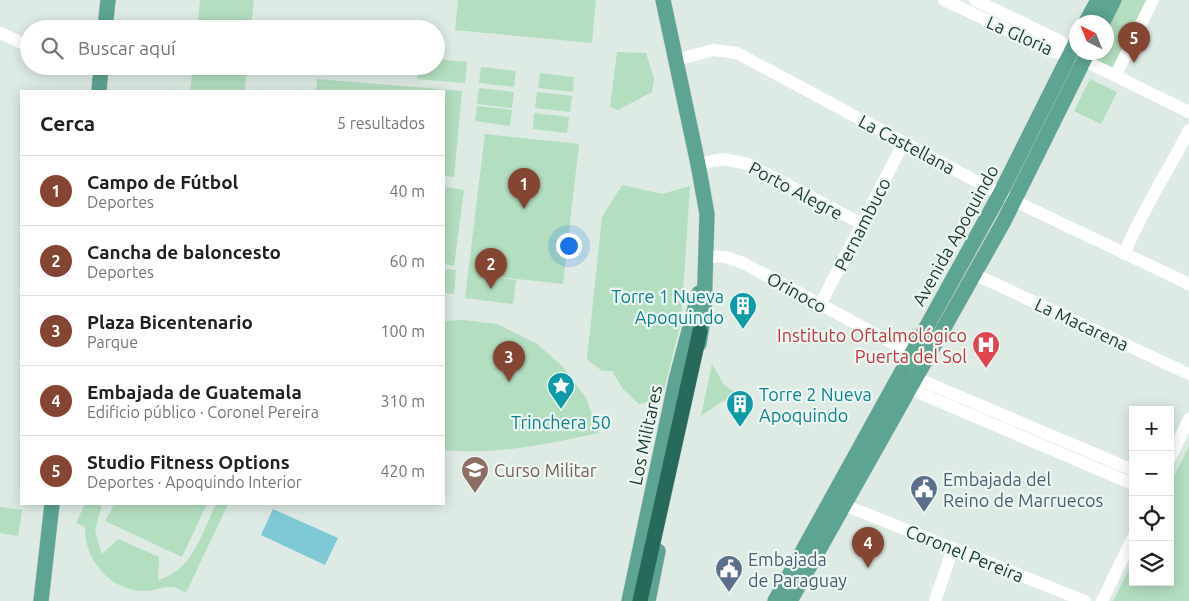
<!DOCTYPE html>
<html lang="es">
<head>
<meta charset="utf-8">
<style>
  :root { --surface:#fff; --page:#f2f2f2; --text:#202124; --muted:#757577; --line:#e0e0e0; --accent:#844633 }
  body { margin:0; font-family:Ubuntu,sans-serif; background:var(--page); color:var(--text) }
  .controls { position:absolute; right:15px; bottom:15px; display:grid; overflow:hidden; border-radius:0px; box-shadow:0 2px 12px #0003 }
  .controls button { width:45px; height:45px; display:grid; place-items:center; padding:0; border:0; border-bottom:1px solid var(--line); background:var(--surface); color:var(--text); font:25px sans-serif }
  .compass { position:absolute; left:1069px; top:15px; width:45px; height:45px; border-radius:50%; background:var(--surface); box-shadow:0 2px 12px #0003; rotate:317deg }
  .you { position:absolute; left:568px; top:245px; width:18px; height:18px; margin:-12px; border:4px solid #fff; border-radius:50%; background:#1a73e8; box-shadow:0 0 0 8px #1a73e833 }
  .badge { display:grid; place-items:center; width:32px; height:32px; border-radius:50%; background:var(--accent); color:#fff; font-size:16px; font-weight:700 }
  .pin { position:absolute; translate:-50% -41px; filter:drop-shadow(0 1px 2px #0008) }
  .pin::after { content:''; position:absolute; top:26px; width:18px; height:15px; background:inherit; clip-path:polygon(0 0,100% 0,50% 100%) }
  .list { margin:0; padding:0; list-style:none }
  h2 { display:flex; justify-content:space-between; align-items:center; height:65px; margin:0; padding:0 20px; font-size:21px }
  h2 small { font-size:16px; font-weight:400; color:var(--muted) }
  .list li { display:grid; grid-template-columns:32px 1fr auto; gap:15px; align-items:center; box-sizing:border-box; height:70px; padding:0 20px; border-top:1px solid var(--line) }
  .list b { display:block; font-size:19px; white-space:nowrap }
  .list p { margin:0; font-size:16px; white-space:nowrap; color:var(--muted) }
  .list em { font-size:16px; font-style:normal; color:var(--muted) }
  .icon { flex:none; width:28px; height:28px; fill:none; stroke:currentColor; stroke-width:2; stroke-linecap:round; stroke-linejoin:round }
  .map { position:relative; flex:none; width:1189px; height:601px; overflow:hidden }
  .search { position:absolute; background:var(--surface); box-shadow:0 2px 12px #0003; left:20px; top:20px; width:425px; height:55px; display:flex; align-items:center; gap:12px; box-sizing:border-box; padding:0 18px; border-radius:28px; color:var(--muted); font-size:19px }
  .panel { position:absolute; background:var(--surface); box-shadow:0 2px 12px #0003; left:20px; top:90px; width:425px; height:415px; border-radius:0px }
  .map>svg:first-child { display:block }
</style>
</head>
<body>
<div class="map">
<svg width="1189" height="601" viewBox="0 0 1189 601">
  <rect width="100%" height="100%" fill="#ddebe4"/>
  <path fill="#b3debf" d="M200,0h54l-3,29h-54z
    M458,0h138l-4,43 -137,-13z
    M1118,0h30l-32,66 -4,2 -19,-9v-6l13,-1 1,-28z
    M617,52l29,1 8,26 -2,13 -34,18 -8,-3z
    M436,59l31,3 -2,21 -48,-4 1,-13h18z
    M193,66h54l-2,25h-55z
    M481,67l35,4 -2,16 -35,-4z
    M540,73l34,4 -1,15 -35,-4z
    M317,79l145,12 -8,86 -10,-1v-85h-128z
    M1090,79l27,13 -16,32 -27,-13z
    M479,88l35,4 -2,16 -35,-4z
    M537,92l35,4 -2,16 -35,-4z
    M477,106l35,4 -2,16 -35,-5z
    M534,113l35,4 -2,16 -34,-4z
    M485,134l94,10 -16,140 -91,-10 44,6 -3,24 -48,-6z
    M622,185l40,9 28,-8 -9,136 -19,76 -23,6 -16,-15 -11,-18h-10l-15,-12 15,-142z
    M444,187l20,3 -10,76 -10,-2z
    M444,269l12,1 -2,24 -10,-1z
    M463,320l34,4 40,20 25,22 24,32 13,35c-53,11 -100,22 -155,17v-129z
    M712,364l12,21 16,11 -19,6 -20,14z
    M1189,446v155h-76l20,-40v21h37v-97z
    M85,504h17l-7,27 7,23 16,-15 41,18 -1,23c35,-10 44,-47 58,-76h12l-42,89c-3,-2 -10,-6 -14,-6 -10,-1 -20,5 -31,4 -32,-2 -57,-32 -56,-64l-9,-4z
    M114,504h93l-25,53 -77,-36z
    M0,507l22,3 -4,26 -18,-3z"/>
  <path fill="#7fc9d6" d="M273,509l65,29 -13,27 -64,-30z"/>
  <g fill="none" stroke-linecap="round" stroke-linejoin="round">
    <defs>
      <path id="major" d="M663,0l35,164 9,50 -3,100 -5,30
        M1086,22l12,-22
        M1103,22l11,-22
        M105,29l3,-29
        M99,91l2,-25
        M41,601l11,-97
        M629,601l47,-221 23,-87
        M648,601l10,-50
        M775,601l225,-407 76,-152
        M790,601l214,-380 84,-169"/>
      <path id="highway" d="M640,601l60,-270"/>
    </defs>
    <use href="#major" stroke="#c0c8c6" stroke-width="16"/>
    <use href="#highway" stroke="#c0c8c6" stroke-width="16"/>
    <path stroke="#fff" stroke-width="12" d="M944,0l110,52 17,2
      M975,0l85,41 11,13 118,58
      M0,33l29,13
      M676,60l37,-10 24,3 263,141 189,90
      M80,66l21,7
      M1115,76l38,-76
      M698,164l25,-5 25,5 114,60
      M1124,254c18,-43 44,-83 65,-124
      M705,256l21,1 17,6 168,90
      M974,274l215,100
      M820,305l84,-163
      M916,378l217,92
      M910,389l223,95
      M1170,458l19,-39
      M844,505l241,96
      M935,601l18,-53
      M1102,601l31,-64"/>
    <use href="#major" stroke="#5da492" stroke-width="15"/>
    <use href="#highway" stroke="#276a5c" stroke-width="15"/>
  </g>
  <defs>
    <symbol id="building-pin" viewBox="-11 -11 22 30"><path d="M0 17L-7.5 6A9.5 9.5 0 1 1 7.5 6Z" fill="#0f9aa8" stroke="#edf7f2"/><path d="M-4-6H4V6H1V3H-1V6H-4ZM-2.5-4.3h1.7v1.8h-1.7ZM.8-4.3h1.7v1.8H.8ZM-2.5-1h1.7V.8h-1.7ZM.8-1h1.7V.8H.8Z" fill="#fff"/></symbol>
    <symbol id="hospital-pin" viewBox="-11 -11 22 30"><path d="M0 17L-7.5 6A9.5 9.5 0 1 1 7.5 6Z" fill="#e0444e" stroke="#edf7f2"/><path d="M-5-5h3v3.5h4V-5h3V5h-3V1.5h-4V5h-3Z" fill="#fff"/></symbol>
    <symbol id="sight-pin" viewBox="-11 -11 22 30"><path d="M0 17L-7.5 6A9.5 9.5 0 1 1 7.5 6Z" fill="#0f9aa8" stroke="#edf7f2"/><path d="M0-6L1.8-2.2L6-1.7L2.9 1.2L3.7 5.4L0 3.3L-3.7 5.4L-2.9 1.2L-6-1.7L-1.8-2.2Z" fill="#fff"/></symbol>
    <symbol id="university-pin" viewBox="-11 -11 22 30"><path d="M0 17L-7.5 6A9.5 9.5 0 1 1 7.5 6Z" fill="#8d6e63" stroke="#edf7f2"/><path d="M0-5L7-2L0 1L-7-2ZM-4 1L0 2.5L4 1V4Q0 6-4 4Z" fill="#fff"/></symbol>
    <symbol id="civic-pin" viewBox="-11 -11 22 30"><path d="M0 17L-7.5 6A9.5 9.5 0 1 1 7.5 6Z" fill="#5c6f8a" stroke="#edf7f2"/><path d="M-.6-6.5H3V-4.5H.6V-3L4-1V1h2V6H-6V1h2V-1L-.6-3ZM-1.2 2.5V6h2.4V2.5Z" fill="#fff"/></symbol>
  </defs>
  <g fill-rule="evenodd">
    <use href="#building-pin" x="727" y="290" width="32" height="43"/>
    <use href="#hospital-pin" x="970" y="329" width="32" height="43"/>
    <use href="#sight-pin" x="545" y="370" width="32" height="43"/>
    <use href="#building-pin" x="724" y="388" width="32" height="43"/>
    <use href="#university-pin" x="459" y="454" width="32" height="43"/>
    <use href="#civic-pin" x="908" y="473" width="32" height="43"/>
    <use href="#civic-pin" x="713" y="553" width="32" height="43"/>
  </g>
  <g text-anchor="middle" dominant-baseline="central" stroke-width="4.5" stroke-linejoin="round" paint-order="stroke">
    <g font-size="18" fill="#1d3b33" stroke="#edf7f2">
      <text transform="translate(1020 35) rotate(24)">La Gloria</text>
      <text transform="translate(907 144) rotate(28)">La Castellana</text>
      <text transform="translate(796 190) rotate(28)">Porto Alegre</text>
      <text transform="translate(862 224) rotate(-63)">Pernambuco</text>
      <text transform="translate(955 235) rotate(-61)">Avenida Apoquindo</text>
      <text transform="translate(797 292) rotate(29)">Orinoco</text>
      <text transform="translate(1082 324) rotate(25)">La Macarena</text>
      <text transform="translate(645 435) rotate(-78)">Los Militares</text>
      <text transform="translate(965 553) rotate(22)">Coronel Pereira</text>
    </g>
    <g font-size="18" fill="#0d838f" stroke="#edf7f2" text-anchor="end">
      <text x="724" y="296">Torre 1 Nueva<tspan x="724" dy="21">Apoquindo</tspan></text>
      <text x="759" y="394" text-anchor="start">Torre 2 Nueva<tspan x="759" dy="21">Apoquindo</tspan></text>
      <text x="561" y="422" text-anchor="middle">Trinchera 50</text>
    </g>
    <g font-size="18" fill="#be3a42" stroke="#edf7f2" text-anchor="end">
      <text x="967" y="335">Instituto Oftalmológico<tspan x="967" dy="21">Puerta del Sol</tspan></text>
    </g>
    <g font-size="18" fill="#785e54" stroke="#edf7f2" text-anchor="start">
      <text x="494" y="470">Curso Militar</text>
    </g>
    <g font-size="18" fill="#4e5e75" stroke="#edf7f2" text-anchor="start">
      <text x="943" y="479">Embajada del<tspan x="943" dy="21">Reino de Marruecos</tspan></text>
      <text x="748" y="559">Embajada<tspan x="748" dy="21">de Paraguay</tspan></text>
    </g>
  </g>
</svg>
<div class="controls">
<button>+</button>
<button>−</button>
<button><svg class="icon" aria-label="locate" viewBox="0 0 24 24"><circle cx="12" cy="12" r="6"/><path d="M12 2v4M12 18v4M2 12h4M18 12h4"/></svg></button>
<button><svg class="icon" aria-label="layers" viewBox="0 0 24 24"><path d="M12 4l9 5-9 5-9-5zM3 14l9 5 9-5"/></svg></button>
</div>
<svg class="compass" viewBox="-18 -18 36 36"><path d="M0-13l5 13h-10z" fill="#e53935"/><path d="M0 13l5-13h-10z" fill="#757577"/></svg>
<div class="you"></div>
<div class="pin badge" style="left:524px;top:209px">1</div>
<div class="pin badge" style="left:491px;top:289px">2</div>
<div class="pin badge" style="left:509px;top:382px">3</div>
<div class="pin badge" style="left:868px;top:568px">4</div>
<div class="pin badge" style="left:1134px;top:63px">5</div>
<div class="search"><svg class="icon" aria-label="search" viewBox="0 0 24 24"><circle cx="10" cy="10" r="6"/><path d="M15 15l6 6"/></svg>Buscar aquí</div>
<section class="panel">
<h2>Cerca<small>5 resultados</small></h2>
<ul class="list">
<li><span class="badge">1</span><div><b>Campo de Fútbol</b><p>Deportes</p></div><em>40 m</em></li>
<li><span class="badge">2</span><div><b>Cancha de baloncesto</b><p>Deportes</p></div><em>60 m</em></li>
<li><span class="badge">3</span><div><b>Plaza Bicentenario</b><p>Parque</p></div><em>100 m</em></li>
<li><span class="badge">4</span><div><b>Embajada de Guatemala</b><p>Edificio público · Coronel Pereira</p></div><em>310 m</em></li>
<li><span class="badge">5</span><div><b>Studio Fitness Options</b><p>Deportes · Apoquindo Interior</p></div><em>420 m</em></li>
</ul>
</section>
</div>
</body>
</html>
